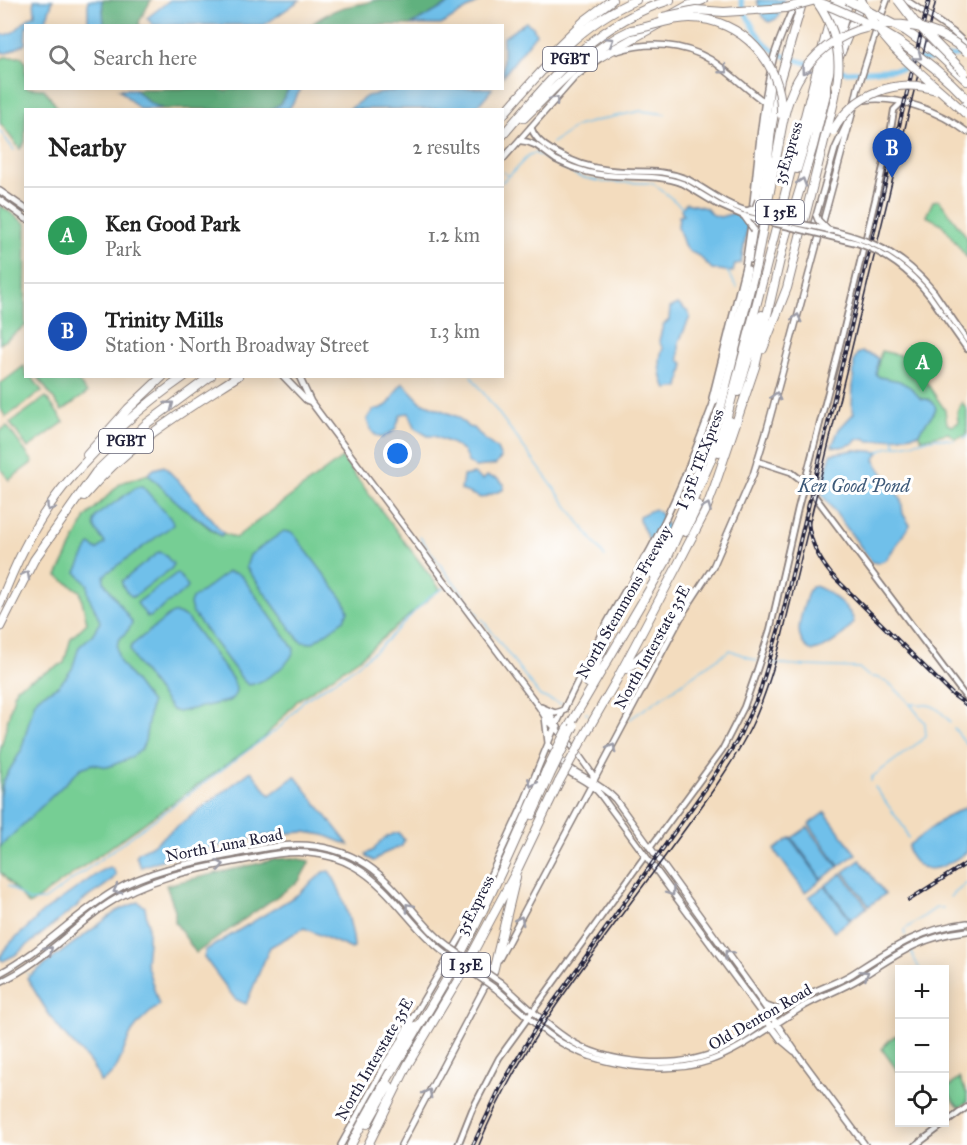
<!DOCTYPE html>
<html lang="en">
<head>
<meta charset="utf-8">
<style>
  :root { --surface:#fff; --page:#f6f6f6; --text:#222; --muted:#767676; --line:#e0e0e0; --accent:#2563eb }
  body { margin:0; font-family:"IM FELL Great Primer",serif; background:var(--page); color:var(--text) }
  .controls { position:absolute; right:18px; bottom:18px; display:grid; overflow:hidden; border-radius:0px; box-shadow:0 3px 15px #0003 }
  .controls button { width:54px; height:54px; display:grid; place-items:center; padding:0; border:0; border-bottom:2px solid var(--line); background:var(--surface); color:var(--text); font:30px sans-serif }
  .you { position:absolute; left:398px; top:454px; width:21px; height:21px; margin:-15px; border:4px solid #fff; border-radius:50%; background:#1a73e8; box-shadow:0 0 0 9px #1a73e833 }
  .badge { display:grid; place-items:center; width:39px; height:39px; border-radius:50%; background:var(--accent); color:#fff; font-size:20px; font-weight:700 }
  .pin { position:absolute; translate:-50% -50px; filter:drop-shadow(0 2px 3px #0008) }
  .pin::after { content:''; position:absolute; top:32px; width:21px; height:18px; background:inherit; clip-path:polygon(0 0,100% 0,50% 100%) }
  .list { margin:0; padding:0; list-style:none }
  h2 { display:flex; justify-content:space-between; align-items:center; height:78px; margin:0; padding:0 24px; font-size:26px }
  h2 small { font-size:20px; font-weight:400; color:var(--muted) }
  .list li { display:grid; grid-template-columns:39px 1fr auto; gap:18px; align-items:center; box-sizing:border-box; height:96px; padding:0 24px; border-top:2px solid var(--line) }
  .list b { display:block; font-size:22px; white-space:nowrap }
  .list p { margin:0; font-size:20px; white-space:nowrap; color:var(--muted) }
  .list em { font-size:20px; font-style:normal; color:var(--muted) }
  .icon { flex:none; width:33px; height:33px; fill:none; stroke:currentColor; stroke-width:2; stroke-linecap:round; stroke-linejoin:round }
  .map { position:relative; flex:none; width:967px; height:1145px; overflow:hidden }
  .search { position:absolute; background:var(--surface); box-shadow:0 3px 15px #0003; left:24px; top:24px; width:480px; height:66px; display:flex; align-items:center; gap:15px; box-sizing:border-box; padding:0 21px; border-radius:0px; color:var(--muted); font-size:22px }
  .panel { position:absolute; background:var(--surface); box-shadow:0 3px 15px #0003; left:24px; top:108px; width:480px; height:270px; border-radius:0px }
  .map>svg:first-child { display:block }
</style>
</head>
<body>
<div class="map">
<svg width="967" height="1145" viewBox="0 0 967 1145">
  <rect width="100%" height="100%" fill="#fff"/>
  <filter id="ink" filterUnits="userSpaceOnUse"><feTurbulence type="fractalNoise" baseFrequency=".0167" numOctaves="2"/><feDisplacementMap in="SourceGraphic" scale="12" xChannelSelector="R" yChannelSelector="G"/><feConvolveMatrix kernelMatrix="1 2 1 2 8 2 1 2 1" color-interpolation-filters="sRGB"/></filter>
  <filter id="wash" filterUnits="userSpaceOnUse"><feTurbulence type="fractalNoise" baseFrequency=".008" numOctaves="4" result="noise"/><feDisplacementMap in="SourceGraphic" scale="24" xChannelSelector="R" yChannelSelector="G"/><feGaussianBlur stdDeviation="1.35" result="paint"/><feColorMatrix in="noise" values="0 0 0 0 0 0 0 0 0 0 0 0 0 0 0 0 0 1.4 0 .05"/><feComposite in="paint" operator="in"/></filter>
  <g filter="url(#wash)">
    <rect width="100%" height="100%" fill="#f3dcbe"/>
    <path fill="#76ce94" stroke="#4c7868" stroke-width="1.5" d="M4,57h18l3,5 1,26 18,1 13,18 -2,2 -29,1 -1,32 -5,7 -20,-26v-63z
      M939,200l28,37v21l-25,-34 -16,-8 7,-15z
      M0,205l26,19 -1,102 -25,18z
      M881,351l18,4 13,6 33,49 2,14 5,2 6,-3 -1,-11 5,-10 5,8v25l-12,3 -7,-5 -26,6 -4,-5 7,-11 9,-10 -5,-14h-8l-11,-12 -11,-6 -20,-4 -3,-3z
      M24,366l2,10 6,1 10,14 -36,26 -6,-9v-24z
      M38,377h37l12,16 -25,18z
      M46,397l18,25 -36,26 -18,-25z
      M7,426l26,36 -24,18 -9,-12v-37z
      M342,458l98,131 -80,69 -62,42 -34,38 -235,167 -29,-33v-121l16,-64 48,-24 7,-25 16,-15 -7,-32 -23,-15 29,-59 35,-34 27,-9 30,29 36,29 7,4 2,-3 12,5z
      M896,1035l3,5v33l-17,-24 7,-9z
      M959,1078l8,16v8l-7,5c-6,-4 -15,-18 -15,-26l4,6z"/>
    <path fill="#60b17e" stroke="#416a5c" stroke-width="1.5" d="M102,0h49l-12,22 1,4 -36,-1z
      M374,0h82l-45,25 -101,1c10,-9 27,-18 40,-20 9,-2 16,-2 24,-6z
      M215,88l11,3 9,-3 54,1 -9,15 -8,6 -110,-1 -12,-6 -16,-14z
      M293,858l17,3 -11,20 -103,72 -21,-31v-12l-9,-25 111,-26z"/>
    <path fill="#6fc0ea" stroke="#487192" stroke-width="1.5" d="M34,0h19l-8,23 -1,2 -18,1 -1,18 -18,9 -7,-1v-17c17,2 22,-16 35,-20z
      M88,0h14l2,25h-16z
      M170,0h130l-36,25h-111l-6,-7z
      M456,0h26l-41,25h-30z
      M757,0h27l-6,18 -9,4 -7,-6z
      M526,22l7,5 3,7 -33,42v-38z
      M408,88h84v1l-17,20h-126l18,-13z
      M119,89h15l16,14 12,6h-23z
      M289,89h12l-12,20h-17l8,-5z
      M686,203l20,5 5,6 9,3 14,-4 15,6 -8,44 -6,1 -2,8 -21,-3 -13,-13 -10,-5 -5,-6 -6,-18 1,-11 4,-1 -2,-6z
      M678,304l10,8 2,5 -11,25v18l5,4 -5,23 -12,2c-7,-9 -9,-32 -4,-40l-4,-8 4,-16 6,-5 1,-12z
      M862,352l13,4 3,3 -2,15 3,3 20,4 11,6 11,12c8,0 11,1 15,9 -3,10 -13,16 -18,26l-43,7h-6l-4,-3 -9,2 -2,3c-7,3 -15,6 -22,3l7,-17 15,-16 -2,-6 2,-46 3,-7z
      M403,383l18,19 37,15 10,10 6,1 9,10 14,11 4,9 -6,7 -20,2 -7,-5 -4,-10 -13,-9 -17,-7h-6l-12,-7 -7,-16 -8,1 -6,16 -13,8c-9,-2 -13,-10 -15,-19l6,-9c23,-3 17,-16 30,-27z
      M855,450l24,2 -4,7 1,4 25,36 2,15 7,11 -24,35 -8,3 -6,-1 -49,-66 -2,-7 10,-35z
      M164,466l21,22 38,45 -2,3 -43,-33 -30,-29 6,-5z
      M474,474l9,6 4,-4 11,3 6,5 -1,6 -22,8 -20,-8 2,-14z
      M142,486l30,34 1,5 -66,48 -3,3v6l28,40c-4,17 -22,12 -12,40l31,41 -6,38 -4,9 -13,9 -20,8 -15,-3 -12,4 -81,79v-50l3,-16 18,-30 13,-47 4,-7 20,-11 8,-9 6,-8 7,-22 13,-12 8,-13c-3,-13 -14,-23 -12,-37l-12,-13 13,-26 2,-1 6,5 8,-7c-6,-9 -16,-18 -8,-28l40,-28z
      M654,509l6,4 12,20 -13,27 -20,-40v-4z
      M284,531l9,2 52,69 3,9 -4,9 -32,23 -10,-1 -6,-6 -50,-69 4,-12z
      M159,552l5,2 9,10 -1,4 -39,29c-5,-2 -12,-11 -11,-16z
      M228,572l11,2 4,4 51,71c-2,15 -32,35 -46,36l-6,-6 -50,-67 -2,-8 2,-5z
      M177,573l11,13 -1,3 -37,28h-3l-10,-14z
      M815,586c13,4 37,23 39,36 -8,12 -28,28 -42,29 -23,-11 -9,-41 -4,-59l3,-5z
      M175,613l9,3 4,3 45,61c4,9 5,14 -4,21l-51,11 -6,-2 -37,-49 -5,-12 2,-4 39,-31z
      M251,771l19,24 25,-19 54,69 -25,-10 -19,-3 -33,2 -102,23 -29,10 -5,-11 3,-4 12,-6z
      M967,806v46c-15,10 -36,26 -52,10 -5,-5 -8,-10 -6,-17l36,-27z
      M825,812l31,42 -17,12 -30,-42z
      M808,827l30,40 -16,12 -30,-41z
      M399,833l5,7 -2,6 -19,8 -9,7 -7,-4 -1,-3 8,-4c4,-8 15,-17 25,-17z
      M790,838l31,42 -16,12 -31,-42z
      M860,860l25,34 -16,12 -25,-34z
      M110,867l3,2 3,6c-10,14 -28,19 -39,31l-62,49 -12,6 -3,-2c6,-19 28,-27 39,-44l65,-46z
      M329,871c12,15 24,57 25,76l-2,2 -48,-21 -34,19 -24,57 -11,-5 -31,-42 2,-7 91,-55 27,-23z
      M842,873l25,34 -16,12 -25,-34z
      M825,886l25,34 -16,12 -25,-35z
      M138,902l7,5 3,17v18l-2,21 13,42c-10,8 -20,17 -27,27 -10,17 -12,43 -32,50 -5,-20 -25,-34 -37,-49 -14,-16 -25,-37 -36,-55l90,-67z"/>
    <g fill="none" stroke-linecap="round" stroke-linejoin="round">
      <path stroke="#6fc0ea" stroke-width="1.5" d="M0,131l14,19
        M552,143l25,-17 30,-8 34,-7 24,3
        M503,172l6,4 20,-21 6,-2 45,24 23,5 50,1 30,25
        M502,182l6,-6
        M727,271l10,16
        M471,376l134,181
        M964,438l3,-1
        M893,439l3,7
        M879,452l7,-4 50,-10 18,2
        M420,537l32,44
        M453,581l26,35
        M482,619l58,77 21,8
        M771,663l34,3 54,2 9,8 11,2 12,7 15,14 19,24 1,14 -54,40 -1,4
        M911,704c22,0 25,1 39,18
        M586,713l2,1
        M630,719l100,-69 27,11
        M954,728l13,17
        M875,787l30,42 3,9
        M8,886l21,15 16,-1 235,-173 24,-27 44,-28 32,-25 49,-50 16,-10
        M950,897l17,-14
        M905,935l-1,-5 32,-22h7
        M910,950l10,20
        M27,973l3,3"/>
      <path stroke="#6fc0ea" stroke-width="5" d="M741,0c2,11 9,21 14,30 15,23 31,28 56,34
        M835,69l11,3 57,-3 10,-8 43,-5 11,-4"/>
    </g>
  </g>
  <g filter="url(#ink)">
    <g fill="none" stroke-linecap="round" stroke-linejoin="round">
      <defs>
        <path id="tertiary" d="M531,127c3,11 12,18 22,24 17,10 36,17 56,19 30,4 48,-3 78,9
          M520,141c15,0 24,11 36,19 10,5 20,9 31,12 33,9 63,-1 97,12
          M934,292l33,48
          M929,295l38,54
          M757,461l34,11 14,11 162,216
          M650,848l72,-98 22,-43 12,-34 14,-43 28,-122 38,-147 52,-214 6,-37 7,-7
          M458,1145l14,-35 27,-52 146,-202
          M916,1145l51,-38"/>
        <path id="secondary" d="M906,0l47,32 14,13
          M880,19l7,-19
          M617,51c31,-10 66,-8 94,9 20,13 36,30 55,43
          M865,100c33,-5 76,12 102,32
          M855,101l3,-13 19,-60
          M502,160l73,-83 28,-21
          M0,191l26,18
          M0,200l26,19
          M757,204l14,-119
          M752,211c6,-51 9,-105 22,-155 6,-20 15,-37 22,-56
          M812,230l23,-81 15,-32
          M749,260l7,-44
          M283,376l23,24 5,2
          M299,376l12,26 228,305 6,10 28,30 20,28v6
          M713,404l3,-4 26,-101 6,-30
          M644,561c28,-50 49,-104 69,-157l-1,-6 33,-132 6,-42
          M541,707l14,6 10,-3
          M547,711l11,16
          M545,717l3,26 6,11
          M557,756c13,18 41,24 58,43l135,186 46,67 69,93
          M563,768c12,9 28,14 37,26l181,246 13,11
          M499,959l184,-346 30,-46 40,-92 14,-46 87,-322
          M0,973c42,-22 74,-58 114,-82 37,-22 81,-29 121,-37 19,-4 40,-9 59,-9 25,-1 52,6 73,20 33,22 52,60 84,83
          M0,982c39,-17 69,-51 103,-75 42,-29 92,-38 142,-47 20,-4 41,-9 63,-7 16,1 33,6 47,14 37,21 58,63 92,88
          M500,982c21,18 43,41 66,56 40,27 113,33 157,11 27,-13 47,-32 72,-48 18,-11 39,-16 57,-27 39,-25 67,-45 115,-51
          M496,989c23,19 45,43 71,57 21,12 42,16 65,20 80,10 104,-18 167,-57 19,-12 42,-19 61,-31 37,-24 62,-42 107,-47
          M764,1005l11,4 9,-1
          M402,1036l65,-110 55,-119 32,-78 49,-99 23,-41
          M341,1145l46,-83
          M401,1145l91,-172"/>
        <path id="motorway" d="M671,15l16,-9 16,-6
          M906,31l33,24 28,26
          M551,53l33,-32 28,-21
          M600,57l59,-33
          M839,57l23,-56
          M965,106l2,1
          M502,116c39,-45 77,-92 134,-116
          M524,118c34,-32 63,-68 107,-88
          M502,136c50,-58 91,-112 168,-136
          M797,169l13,-43 32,-126
          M762,216l9,-86 9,-51 23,-79
          M763,349l24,-61 40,-159
          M738,392l24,-77
          M719,452l11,-31
          M87,455l41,-46 35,-33
          M84,496c44,-52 97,-83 154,-120
          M685,532l13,-27
          M653,574l36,-80 32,-88 35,-141 23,-122
          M0,604c16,-43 39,-89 69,-124 33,-38 74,-75 116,-104
          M0,627l34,-67 62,-88 50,-48 65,-48
          M627,669l33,-31 23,-25
          M588,683l32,-74 25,-50
          M568,728l97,-165 46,-103 16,-44 20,-75 88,-341
          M583,738l33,-57 58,-109 31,-60 9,-24 41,-121 30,-129 28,-92 13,-52v-10l23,-84
          M532,815l18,-40
          M493,972l23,-95
          M386,1065l27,-39
          M367,1124l22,-39
          M351,1145c31,-62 70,-119 103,-179 35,-63 63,-129 92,-195
          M368,1145l40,-81 53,-89 57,-107 41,-86"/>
      </defs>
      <use href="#tertiary" stroke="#8a7f7c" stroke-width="8"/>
      <use href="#secondary" stroke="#8a7f7c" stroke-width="8"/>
      <use href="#motorway" stroke="#8a7f7c" stroke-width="10"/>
      <use href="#tertiary" stroke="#fff" stroke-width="4.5"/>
      <use href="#secondary" stroke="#fff" stroke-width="5"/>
      <use href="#motorway" stroke="#fff" stroke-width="8"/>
      <path stroke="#22223b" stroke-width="1.5" d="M479,1145c43,-106 120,-198 187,-290 30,-41 62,-82 85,-128 14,-29 23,-59 31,-90l154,-637"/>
      <defs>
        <path id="rail" d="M808,521c2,21 10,37 23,53l122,121 14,10
          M909,900l58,-37
          M473,1145l27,-57 38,-64 170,-239 29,-44 22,-47 21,-69 149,-625"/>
      </defs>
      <use href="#rail" stroke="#22223b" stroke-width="4"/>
      <use href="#rail" stroke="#fff" stroke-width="1.5" stroke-dasharray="4.5" stroke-linecap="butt"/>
      <defs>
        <path id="tertiary-bridge" d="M687,179c20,11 38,26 61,32 72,22 134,15 186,81
          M684,184l33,20 27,12 113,27c30,11 52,27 72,52"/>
        <path id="secondary-bridge" d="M746,211l9,-3 3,-8
          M816,215l2,5 11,11
          M744,216l10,14
          M451,948l49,34
          M447,955l49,34"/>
        <path id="motorway-bridge" d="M813,0c59,21 111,53 154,99
          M847,0l59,31
          M861,0c24,52 67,76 106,115
          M898,0l16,21 50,51
          M817,2c31,44 23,79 10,127
          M663,17l33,-7 28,2 62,-4 30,-8
          M631,30c20,-3 38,-12 59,-12 51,0 93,45 91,96
          M833,131c20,-37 63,-54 103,-41
          M779,143c4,-25 9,-49 23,-70 37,-56 115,-64 165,-21
          M546,771l21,-42
          M550,775l24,-49
          M559,782l24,-44"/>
      </defs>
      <use href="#tertiary-bridge" stroke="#8a7f7c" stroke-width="8" stroke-linecap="butt"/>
      <use href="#secondary-bridge" stroke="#8a7f7c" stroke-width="8" stroke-linecap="butt"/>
      <use href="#motorway-bridge" stroke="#8a7f7c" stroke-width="10" stroke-linecap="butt"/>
      <use href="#tertiary-bridge" stroke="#fff" stroke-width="4.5"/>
      <use href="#secondary-bridge" stroke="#fff" stroke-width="5"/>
      <use href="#motorway-bridge" stroke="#fff" stroke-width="8"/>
    </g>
    <defs><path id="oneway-chevron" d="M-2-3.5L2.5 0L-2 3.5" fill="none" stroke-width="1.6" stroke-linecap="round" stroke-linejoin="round" transform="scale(1.5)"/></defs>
    <g stroke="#9c9ca7">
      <use href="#oneway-chevron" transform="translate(610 41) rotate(-32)"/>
      <use href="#oneway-chevron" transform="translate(918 56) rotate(37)"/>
      <use href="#oneway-chevron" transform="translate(724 70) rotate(38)"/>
      <use href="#oneway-chevron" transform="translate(805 70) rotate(126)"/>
      <use href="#oneway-chevron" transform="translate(555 100) rotate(-49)"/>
      <use href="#oneway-chevron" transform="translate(802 182) rotate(-72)"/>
      <use href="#oneway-chevron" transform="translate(797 318) rotate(-75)"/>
      <use href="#oneway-chevron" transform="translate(776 396) rotate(-75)"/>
      <use href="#oneway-chevron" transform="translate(170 405) rotate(-38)"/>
      <use href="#oneway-chevron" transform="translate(50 507) rotate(125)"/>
      <use href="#oneway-chevron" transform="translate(707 507) rotate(-68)"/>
      <use href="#oneway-chevron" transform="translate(26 575) rotate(-61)"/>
      <use href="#oneway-chevron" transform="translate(612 748) rotate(-62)"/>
      <use href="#oneway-chevron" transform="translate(532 783) rotate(111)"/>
      <use href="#oneway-chevron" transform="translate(220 865) rotate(-11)"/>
      <use href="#oneway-chevron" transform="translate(117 890) rotate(151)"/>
      <use href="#oneway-chevron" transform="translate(671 892) rotate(54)"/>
      <use href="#oneway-chevron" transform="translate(409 907) rotate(-130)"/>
      <use href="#oneway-chevron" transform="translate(520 920) rotate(-63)"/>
      <use href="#oneway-chevron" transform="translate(49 950) rotate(-41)"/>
      <use href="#oneway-chevron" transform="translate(728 954) rotate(-126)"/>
      <use href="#oneway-chevron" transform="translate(865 974) rotate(-33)"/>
      <use href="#oneway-chevron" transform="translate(428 1093) rotate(-62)"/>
    </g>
  </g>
  <g text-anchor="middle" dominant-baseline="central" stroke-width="6" stroke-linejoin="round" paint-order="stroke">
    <g fill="#fff" stroke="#646476" stroke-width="1.5">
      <rect x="543" y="47" width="54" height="24" rx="4.5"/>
      <rect x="756" y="200" width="48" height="24" rx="4.5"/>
      <rect x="99" y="429" width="54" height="24" rx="4.5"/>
      <rect x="442" y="953" width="48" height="24" rx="4.5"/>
    </g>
    <g font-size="15" font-weight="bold" fill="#22223b">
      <text x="570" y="59">PGBT</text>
      <text x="780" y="212">I 35E</text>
      <text x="126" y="441">PGBT</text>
      <text x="466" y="965">I 35E</text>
    </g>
    <g font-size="16" fill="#22223b" stroke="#fff">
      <text transform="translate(788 153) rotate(-73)">35Express</text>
      <text transform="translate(700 459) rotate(-69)">I 35E TEXpress</text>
      <text transform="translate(624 602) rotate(-60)">North Stemmons Freeway</text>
      <text transform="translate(652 647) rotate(-61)">North Interstate 35E</text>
      <text transform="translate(224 845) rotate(-11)">North Luna Road</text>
      <text transform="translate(475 905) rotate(-63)">35Express</text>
      <text transform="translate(760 1017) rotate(-30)">Old Denton Road</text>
      <text transform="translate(374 1059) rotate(-60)">North Interstate 35E</text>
    </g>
    <g font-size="18" font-style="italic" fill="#3d5978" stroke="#fff">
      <text x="854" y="486">Ken Good Pond</text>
    </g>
  </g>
</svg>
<div class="controls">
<button>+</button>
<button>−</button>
<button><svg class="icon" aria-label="locate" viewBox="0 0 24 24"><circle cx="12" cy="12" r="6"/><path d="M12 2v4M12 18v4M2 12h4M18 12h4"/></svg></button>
</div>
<div class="you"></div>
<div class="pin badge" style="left:923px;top:392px;background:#2e9e5b">A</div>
<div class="pin badge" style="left:892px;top:178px;background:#1a4fb4">B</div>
<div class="search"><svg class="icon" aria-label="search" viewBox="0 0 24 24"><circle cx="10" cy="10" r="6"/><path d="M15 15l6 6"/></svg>Search here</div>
<section class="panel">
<h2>Nearby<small>2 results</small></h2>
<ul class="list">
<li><span class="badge" style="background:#2e9e5b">A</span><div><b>Ken Good Park</b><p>Park</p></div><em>1.2 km</em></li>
<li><span class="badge" style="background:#1a4fb4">B</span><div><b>Trinity Mills</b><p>Station · North Broadway Street</p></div><em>1.3 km</em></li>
</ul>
</section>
</div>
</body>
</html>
